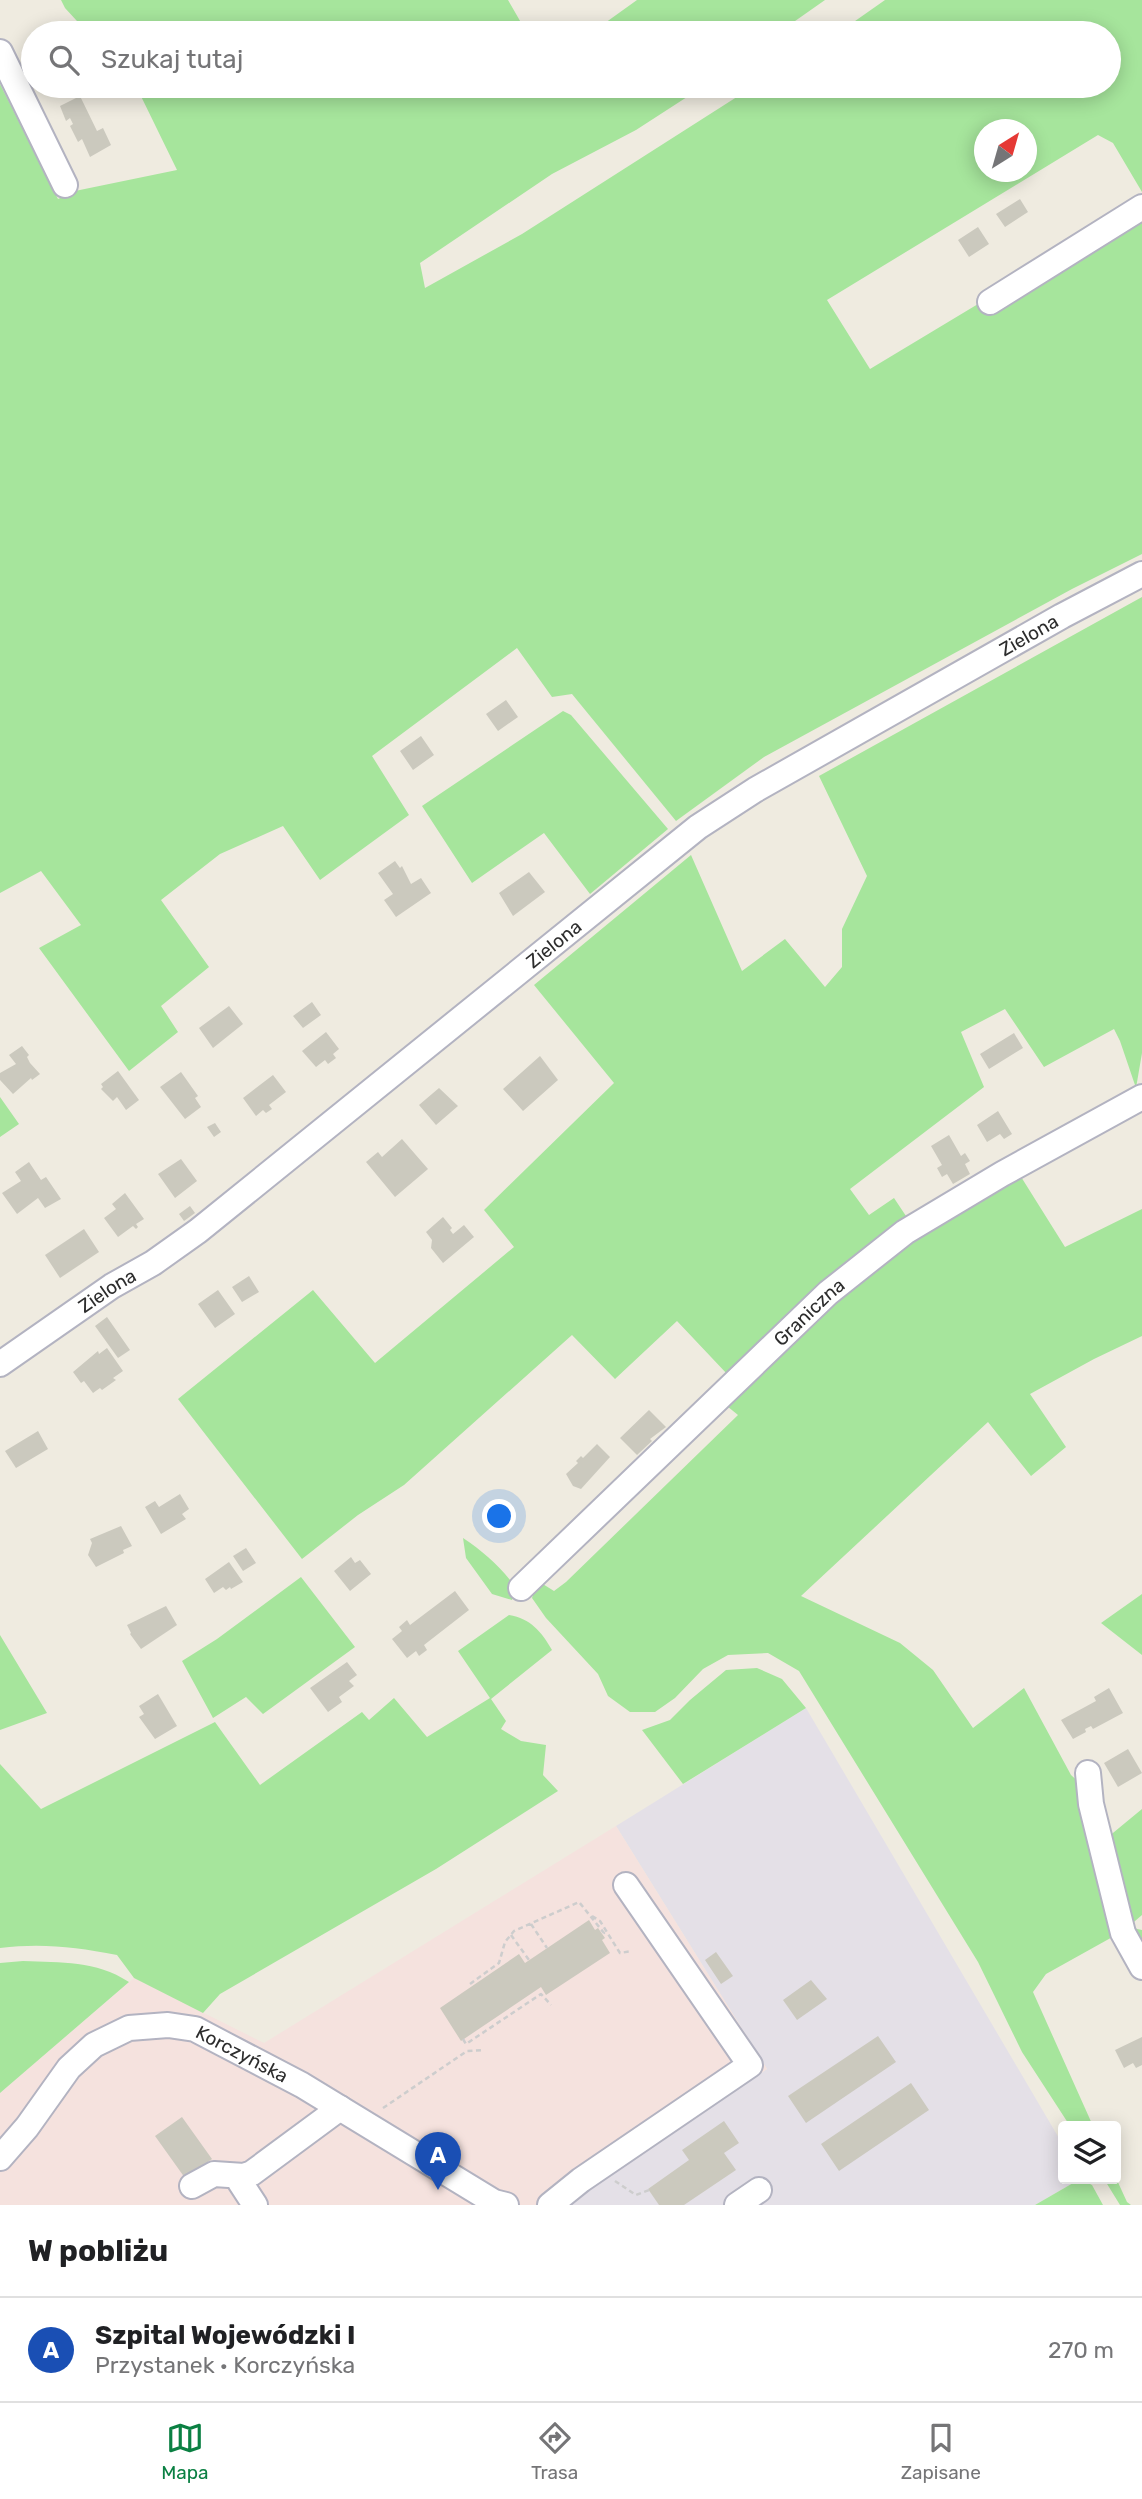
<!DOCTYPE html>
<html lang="pl">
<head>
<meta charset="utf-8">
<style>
  :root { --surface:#fff; --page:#f2f2f2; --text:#202124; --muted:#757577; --line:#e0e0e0; --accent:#0b8043 }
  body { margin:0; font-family:Rubik,sans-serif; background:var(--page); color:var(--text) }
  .controls { position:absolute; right:21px; bottom:21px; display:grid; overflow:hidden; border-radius:7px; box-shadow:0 4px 18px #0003 }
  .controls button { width:63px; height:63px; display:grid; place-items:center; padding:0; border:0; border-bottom:2px solid var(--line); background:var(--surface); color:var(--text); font:35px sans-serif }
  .compass { position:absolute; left:974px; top:119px; width:63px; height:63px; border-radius:50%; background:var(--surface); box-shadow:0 4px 18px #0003; rotate:37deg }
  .you { position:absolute; left:500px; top:1517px; width:24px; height:24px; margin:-18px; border:5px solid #fff; border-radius:50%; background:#1a73e8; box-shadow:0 0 0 10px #1a73e833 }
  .badge { display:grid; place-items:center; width:46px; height:46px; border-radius:50%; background:var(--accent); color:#fff; font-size:23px; font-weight:700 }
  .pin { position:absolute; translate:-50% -58px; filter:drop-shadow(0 2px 4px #0008) }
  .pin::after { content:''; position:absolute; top:37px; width:24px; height:21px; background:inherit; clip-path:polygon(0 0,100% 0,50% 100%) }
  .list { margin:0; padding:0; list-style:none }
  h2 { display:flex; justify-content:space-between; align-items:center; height:91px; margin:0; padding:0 28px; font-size:30px }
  h2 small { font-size:23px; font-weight:400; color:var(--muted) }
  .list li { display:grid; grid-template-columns:46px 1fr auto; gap:21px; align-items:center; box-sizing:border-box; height:105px; padding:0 28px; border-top:2px solid var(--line) }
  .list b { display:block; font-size:26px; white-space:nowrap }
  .list p { margin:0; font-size:23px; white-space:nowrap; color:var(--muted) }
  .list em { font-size:23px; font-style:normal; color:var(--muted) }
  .icon { flex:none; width:38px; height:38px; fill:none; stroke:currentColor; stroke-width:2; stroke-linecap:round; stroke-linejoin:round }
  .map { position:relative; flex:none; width:1142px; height:2205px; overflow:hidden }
  .search { position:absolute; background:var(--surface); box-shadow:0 4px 18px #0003; left:21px; right:21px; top:21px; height:77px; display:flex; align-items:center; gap:18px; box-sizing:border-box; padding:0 24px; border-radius:38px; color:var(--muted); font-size:26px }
  .sheet { height:196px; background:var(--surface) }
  nav { display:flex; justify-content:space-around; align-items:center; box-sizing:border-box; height:98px; border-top:2px solid var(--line); background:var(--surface); font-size:19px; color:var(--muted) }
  nav a { display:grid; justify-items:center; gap:4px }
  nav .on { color:var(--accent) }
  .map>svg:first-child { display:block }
</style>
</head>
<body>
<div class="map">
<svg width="1142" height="2205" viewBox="0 0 1142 2205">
  <rect width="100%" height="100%" fill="#efebe0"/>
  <path fill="#e4e0e7" d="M806,1708l257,437v34h17l-45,26h-468l200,-136 -151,-243z"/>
  <path fill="#f5e2de" d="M616,1826l151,243 -200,136h-567v-112l134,-115 130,65z"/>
  <path fill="#a6e59c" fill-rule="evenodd" d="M61,0h447l19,33h-439l-23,-25z
    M637,0h188l-47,33h-187z
    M885,0h257v192l-29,-49 -15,-8 -271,165 43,69 118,-71 154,-79v335l-70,35 -308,168 -88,64 -104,-127 -20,3 -35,-49 -145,108 37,59 -89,65 -37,-54 -63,28 -59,46 48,67 -48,39 17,26 -49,39 -90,-123 42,-23 -40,-54 -41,22v-809l58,115 17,-8 102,-21 -41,-84h568l-68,44 -84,44 -132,89 5,25 97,-54 232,-148h355v-53h-271zM984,130h42v42h-42z
    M1142,597v456l-6,35 -16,-47 -6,-12 -70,38 -39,-58 -44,23 23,55 -134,102 19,26 25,-17 16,24 -182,153 -51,-54 -62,58 -43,-44 -168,150 -46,30 -56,44 -124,-160 135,-109 62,73 139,-116 -30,-37 130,-127 -80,-98 157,-130 51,116 43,-32 40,48 17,-20v-38l25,-53 -48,-100z
    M563,711l8,4 97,114 -78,65 -46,-61 -72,50 -50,-77z
    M0,1097l19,27 -19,13z
    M1018,1172l47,75 77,-38v127l-48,23 -64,35 36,53 -35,29 -43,-54 -187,174 99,47 33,27 40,58 51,-40 47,87 12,11 33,149 -70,39 -13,18 60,134h-23l-48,-74 -44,-90 -179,-291 -31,-18 -40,2 -25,14 -28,29 -20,14h-25l-22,-16 -10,-22 -52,-56 -14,-20 6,-17 16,10 12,-9 172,-167 -16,-13 132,-121 64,-50z
    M463,1538c21,14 38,29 53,50l-4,12 -20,-6 -26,-36z
    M301,1577l54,70 -92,67 -17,-17 -33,21 -31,-57 35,-22z
    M1142,1594v61l-41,-32z
    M509,1615c22,4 32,16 43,35l-61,49 15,22 -5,8 20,12 25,4 -3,30 15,16 -122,78 -216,125 -17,19 -69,-35 -17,-23c-42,-8 -75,-12 -117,-7v-184l41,45 174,-87 45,63 102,-73 7,8 25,-22 33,39 63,-39 -32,-47z
    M0,1635l47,78 -47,17z
    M757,1668l25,11 24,29 -123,76 -41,-54 28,-10 20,-20 36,-30z
    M1142,1809v106l-14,12 14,3v30l-12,-23 -28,-95z
    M23,1961c39,2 72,-1 106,21l-129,111v-130z
    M1116,2178l11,24 4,3h-11l-16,-26z
    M1080,2179l12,6 11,20h-68z"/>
  <path fill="#cbc9be" d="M80,96l17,35 6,-3 8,17 -21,12 -8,-18 -4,3 -8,-16 3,-2 -3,-6 -4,3 -6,-15z
    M1020,199l8,13 -23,15 -9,-13z
    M978,227l11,17 -20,13 -11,-17z
    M506,700l12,17 -20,14 -12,-17z
    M421,736l13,19 -21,15 -13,-19z
    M395,861l5,7 2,-2 9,18 10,-6 10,15 -35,24 -12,-17 9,-6 -15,-21z
    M529,872l16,20 -32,24 -14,-23z
    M312,1002l9,13 -18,13 -10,-12z
    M229,1006l14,18 -30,24 -14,-20z
    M326,1032l13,17 -6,5 3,4 -8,6 -3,-4 -9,7 -14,-16z
    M1014,1033l9,15 -34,21 -9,-15z
    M22,1046l7,9 -2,2 3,6 10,11 -8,6 -1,-2 -18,16 -13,-14v-7l16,-9 -7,-9z
    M540,1056l18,24 -35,31 -20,-22z
    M118,1071l21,29 -13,10 -9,-13 -4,4 -12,-12 2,-2 -2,-3z
    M181,1072l17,24 -3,2 6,9 -16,12 -25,-32z
    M273,1075l13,17 -17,13 3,4 -6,4 -3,-3 -7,6 -13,-18z
    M439,1088l19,18 -22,19 -17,-20z
    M998,1111l14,23 -8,5 -4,-5 -13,8 -10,-17z
    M215,1123l6,9 -7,5 -7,-10z
    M949,1135l12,21 4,-3 5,8 -5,3 5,10 -17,10 -6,-10 -5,3 -5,-9 5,-3 -11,-19z
    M402,1139l26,30 -33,28 -29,-35 12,-10 4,5z
    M181,1159l16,22 -22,17 -17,-24z
    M29,1162l12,18 5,-3 15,22 -16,9 -7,-10 -21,16 -15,-21 19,-12 -6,-9z
    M125,1193l19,26 -8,5 2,3 -2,2 -3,-3 -15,11 -14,-19 12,-9 -4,-5z
    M190,1206l5,7 -11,8 -5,-7z
    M443,1217l9,11 -2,2 3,4 11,-9 10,12 -31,26 -12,-15 1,-8 -6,-8z
    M84,1229l15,23 -39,26 -15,-23z
    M249,1276l10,16 -17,10 -10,-15z
    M218,1290l17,24 -20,14 -17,-24z
    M107,1317l23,33 -12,8 -23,-32z
    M107,1348l16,23 -10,7 3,2 -14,10 -2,-2 -7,5 -9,-12 -3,2 -8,-11 25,-21 1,3z
    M649,1410l17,17 -16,12 2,2 -15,14 -17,-17z
    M38,1431l10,18 -32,19 -11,-17z
    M597,1444l13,13 -29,32 -8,-3 -7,-12 12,-11 -2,-2 5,-5 2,2z
    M180,1494l9,15 -7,5 4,5 -25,15 -16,-27 10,-6 4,6z
    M121,1526l11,20 -9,4 1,3 -28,14 -8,-12 4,-12 -2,-4z
    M246,1548l10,15 -13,8 -10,-15z
    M351,1557l4,6 5,-3 11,14 -21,17 -16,-20z
    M229,1562l14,20 -12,7 -1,-2 -4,3 -3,-3 -9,6 -9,-14z
    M455,1591l14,19 -45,35 3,5 -8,6 -3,-5 -9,7 -15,-19 10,-8 -3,-4 8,-7 3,5z
    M166,1606l11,19 -36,24 -11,-15 1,-1 -4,-8z
    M347,1662l10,13 -8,6 5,5 -15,11 3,5 -14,10 -18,-24z
    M1109,1688l14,25 -30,16 -2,-3 -6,3 1,3 -13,7 -12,-19 35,-19 -2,-4z
    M158,1694l19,32 -22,13 -16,-22 5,-3 -5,-8z
    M1128,1749l14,24 -24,14 -14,-24z
    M589,1920l6,10 3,-2 7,10 -3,2 8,13 -64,42 -5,-8 -80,54 -21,-33 79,-54 6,9z
    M716,1952l17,24 -12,8 -16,-24z
    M811,1980l16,19 -30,21 -14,-20z
    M878,2036l18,26 -90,61 -18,-27z
    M1142,2037v28l-6,3 -3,-5 -9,5 -9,-18z
    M911,2083l18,27 -90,61 -18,-27z
    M182,2117l30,42 -27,19 -30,-42z
    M724,2121l15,22 -15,10 12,17 -52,35h-25l-11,-16 41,-29 -7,-10z"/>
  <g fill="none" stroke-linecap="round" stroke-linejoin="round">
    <defs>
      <g id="minor">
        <path d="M0,52l65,133"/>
        <path d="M990,302l152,-95"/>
        <path id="s1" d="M0,1364l112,-78 41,-23 45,-32 500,-404 57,-37 307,-174 80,-42"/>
        <path id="s2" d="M521,1588l307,-295 77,-61 97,-58 140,-77"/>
        <path d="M1088,1773l3,31 32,129 19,34"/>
        <path id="s3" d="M0,2158l27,-31 42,-59 25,-23 35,-17 39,-3 27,4 107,56 192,117 12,3"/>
        <path d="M244,2176l-4,6 15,23"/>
        <path d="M192,2186l22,-12 30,2 8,-3 88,-65"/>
        <path d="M550,2205l31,-25 169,-115 -124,-180"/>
        <path d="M737,2205l22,-15"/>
      </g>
    </defs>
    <use href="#minor" stroke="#b3b3c1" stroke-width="28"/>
    <path stroke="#cdcdcd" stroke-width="2.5" stroke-dasharray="5 3.5" stroke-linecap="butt" d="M592,1916l8,5 20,32 12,-2
      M531,1924l16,24
      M511,1935l18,25
      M470,1984l29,-21 6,-21 9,-11 65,-29 25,31 -2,2
      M463,2039l3,5 75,-50 10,11
      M383,2108l84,-57 17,-1
      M615,2181l21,14 13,-5"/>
    <use href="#minor" stroke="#fff" stroke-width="24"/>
  </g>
  <g text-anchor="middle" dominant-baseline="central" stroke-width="7" stroke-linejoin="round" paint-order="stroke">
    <g font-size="19" fill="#2d2d2d" stroke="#fff">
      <text stroke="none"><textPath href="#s1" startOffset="1264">Zielona</textPath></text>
      <text stroke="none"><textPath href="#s1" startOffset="696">Zielona</textPath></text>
      <text stroke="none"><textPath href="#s1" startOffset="130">Zielona</textPath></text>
      <text stroke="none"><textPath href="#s2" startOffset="399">Graniczna</textPath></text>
      <text stroke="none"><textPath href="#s3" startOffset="306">Korczyńska</textPath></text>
    </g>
  </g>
</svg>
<div class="controls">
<button><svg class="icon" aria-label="layers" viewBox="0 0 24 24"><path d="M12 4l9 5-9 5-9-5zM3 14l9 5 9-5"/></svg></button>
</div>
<svg class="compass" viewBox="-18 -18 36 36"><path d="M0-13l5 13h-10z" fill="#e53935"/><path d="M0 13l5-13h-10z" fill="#757577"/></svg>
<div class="you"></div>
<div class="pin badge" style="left:438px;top:2190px;background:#1a4fb4">A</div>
<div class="search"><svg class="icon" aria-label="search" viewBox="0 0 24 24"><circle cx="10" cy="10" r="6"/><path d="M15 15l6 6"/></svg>Szukaj tutaj</div>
</div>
<section class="sheet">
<h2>W pobliżu<small></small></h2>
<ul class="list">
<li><span class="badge" style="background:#1a4fb4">A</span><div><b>Szpital Wojewódzki I</b><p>Przystanek · Korczyńska</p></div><em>270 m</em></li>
</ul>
</section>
<nav>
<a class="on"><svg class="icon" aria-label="map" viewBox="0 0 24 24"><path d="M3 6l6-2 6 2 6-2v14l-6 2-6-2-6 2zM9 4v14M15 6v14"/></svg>Mapa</a>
<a><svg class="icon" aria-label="directions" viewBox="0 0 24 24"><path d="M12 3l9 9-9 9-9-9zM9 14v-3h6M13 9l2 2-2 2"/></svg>Trasa</a>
<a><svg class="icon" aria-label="saved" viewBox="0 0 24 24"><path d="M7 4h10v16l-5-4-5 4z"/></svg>Zapisane</a>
</nav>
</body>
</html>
